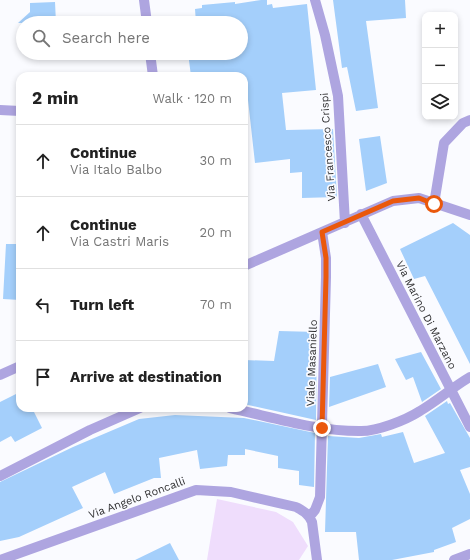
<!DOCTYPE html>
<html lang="en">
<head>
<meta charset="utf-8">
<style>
  :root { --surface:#fff; --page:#f2f2f2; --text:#222; --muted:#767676; --line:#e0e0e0 }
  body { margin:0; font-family:"Work Sans",sans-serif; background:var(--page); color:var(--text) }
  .controls { position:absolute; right:12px; top:12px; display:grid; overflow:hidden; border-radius:8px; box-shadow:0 2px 6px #0003 }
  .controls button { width:36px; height:36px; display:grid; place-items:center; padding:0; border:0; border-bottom:1px solid var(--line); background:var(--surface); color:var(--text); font:20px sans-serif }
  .stop { position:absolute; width:12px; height:12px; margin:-9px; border:3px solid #ea580c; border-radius:50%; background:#fff }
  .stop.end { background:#ea580c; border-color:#fff; box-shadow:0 1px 4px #0008 }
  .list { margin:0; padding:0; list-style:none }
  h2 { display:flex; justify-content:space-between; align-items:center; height:52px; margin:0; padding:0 16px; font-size:17px }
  h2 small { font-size:13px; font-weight:400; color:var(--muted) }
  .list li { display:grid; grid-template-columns:26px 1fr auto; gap:12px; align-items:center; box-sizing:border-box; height:72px; padding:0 16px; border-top:1px solid var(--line) }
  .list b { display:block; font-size:15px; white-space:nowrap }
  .list p { margin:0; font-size:13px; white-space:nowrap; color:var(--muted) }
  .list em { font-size:13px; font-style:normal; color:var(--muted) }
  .icon { flex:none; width:22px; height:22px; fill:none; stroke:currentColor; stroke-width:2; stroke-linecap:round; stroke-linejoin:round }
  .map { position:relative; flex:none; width:470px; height:560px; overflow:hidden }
  .search { position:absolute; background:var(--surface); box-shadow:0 2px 6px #0003; left:16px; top:16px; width:232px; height:44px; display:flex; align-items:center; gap:10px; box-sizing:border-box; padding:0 14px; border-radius:22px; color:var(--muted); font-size:15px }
  .panel { position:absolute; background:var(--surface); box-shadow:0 2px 6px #0003; left:16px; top:72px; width:232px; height:340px; border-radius:12px }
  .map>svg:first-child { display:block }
</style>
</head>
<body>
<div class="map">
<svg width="470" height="560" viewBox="0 0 470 560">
  <rect width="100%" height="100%" fill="#fafbff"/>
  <path fill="#efddfc" d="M217,499l59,13 17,10 15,24 -9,14h-92z"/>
  <path fill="#a4cffb" d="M261,0h6v5l5,-1 1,4 34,-4 9,86 -34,3 4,37 47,-1 4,68 -35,1v-26l-12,1v-14l-35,4 -7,-63 -4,1v-25h-53l-3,-23h53v-30h-45l-1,-14 7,-1v-3l33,-3v2z
    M333,0h72l1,18 -40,3 12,87 -22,3 -9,-44 -5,1z
    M55,2l1,21h-38l12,-11v-9z
    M380,136l7,47 -21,8 -7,-52z
    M453,223l17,12v129l-45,-88 -11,3 -14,-30z
    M6,244h14v56l-17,-1z
    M279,331l38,1 -1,88 -72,-16v-44l30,1z
    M421,352l20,37 -19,13 -9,-25 -7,3 -11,-21z
    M378,364l8,23 -57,20 1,-30z
    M20,392v16h12l10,20 -27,14 -4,-6 -11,6v-40z
    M447,401l1,3 2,-1 20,35v29l-10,3 10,24v25l-18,9 4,14 -22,8v2l-42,8h-33l-3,-28h-31l3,-96 31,2 22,-4 1,3 21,-5 11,31 31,-10 -20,-37z
    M175,415l69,3 71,15 -1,54 -15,-2v-14l-21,-3v-12l-33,-7v6h-17l-1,11 -27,3 -3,-19 -38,8 2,20h-7l-40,16 -9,-22 -33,15 11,21 -64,29 -19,4v-59l73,-35 66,-28z
    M170,543l9,17h-44z"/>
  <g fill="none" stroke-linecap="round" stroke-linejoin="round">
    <path stroke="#aea5e0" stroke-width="10" d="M144,0l3,23
      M315,0l10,35 13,61 7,127
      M150,53l3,23
      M0,110l20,1
      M434,204l10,-61 19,-20 7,-3
      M361,214l109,213
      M244,266l149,-65 26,-3 51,17
      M0,375l20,-9
      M230,408c42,9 86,23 129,23 17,1 47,-11 61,-20 17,-10 33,-24 50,-34
      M0,476l90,-46 50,-22
      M310,516l5,-6 5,-13 6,-220v-19l-4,-26
      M0,560l196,-70 35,2 65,15c7,4 13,7 16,15l5,38
      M454,560l16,-6"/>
  </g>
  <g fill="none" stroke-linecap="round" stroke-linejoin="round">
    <path stroke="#ea580c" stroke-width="5" d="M322,428l4,-151v-19l-4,-26 71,-31 26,-3 15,6"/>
  </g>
  <g text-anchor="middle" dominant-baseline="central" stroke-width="3.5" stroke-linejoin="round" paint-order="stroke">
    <g font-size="11" fill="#313133" stroke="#fafbff">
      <text transform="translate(328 147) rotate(-94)">Via Francesco Crispi</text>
      <text transform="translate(426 315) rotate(63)">Via Marino Di Marzano</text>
      <text transform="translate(312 363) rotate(-88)">Viale Masaniello</text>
      <text transform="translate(137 498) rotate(-20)">Via Angelo Roncalli</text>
    </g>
  </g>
</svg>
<div class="controls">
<button>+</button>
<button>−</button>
<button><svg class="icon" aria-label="layers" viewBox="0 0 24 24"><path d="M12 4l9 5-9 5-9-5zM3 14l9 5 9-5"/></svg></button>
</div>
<div class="stop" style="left:434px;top:204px"></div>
<div class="stop end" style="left:322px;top:428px"></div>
<div class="search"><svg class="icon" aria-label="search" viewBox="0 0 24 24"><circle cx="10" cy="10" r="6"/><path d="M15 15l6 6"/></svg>Search here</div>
<section class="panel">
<h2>2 min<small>Walk · 120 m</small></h2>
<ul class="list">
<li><svg class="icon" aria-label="ahead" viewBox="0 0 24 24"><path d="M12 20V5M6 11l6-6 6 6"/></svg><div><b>Continue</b><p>Via Italo Balbo</p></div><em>30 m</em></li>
<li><svg class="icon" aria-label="ahead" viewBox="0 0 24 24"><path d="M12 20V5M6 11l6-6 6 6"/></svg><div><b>Continue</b><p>Via Castri Maris</p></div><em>20 m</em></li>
<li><svg class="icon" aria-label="left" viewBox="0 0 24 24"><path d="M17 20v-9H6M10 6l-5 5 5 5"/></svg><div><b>Turn left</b></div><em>70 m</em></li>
<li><svg class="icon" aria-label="arrive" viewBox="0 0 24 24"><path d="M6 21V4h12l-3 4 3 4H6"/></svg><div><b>Arrive at destination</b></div></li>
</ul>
</section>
</div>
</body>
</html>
